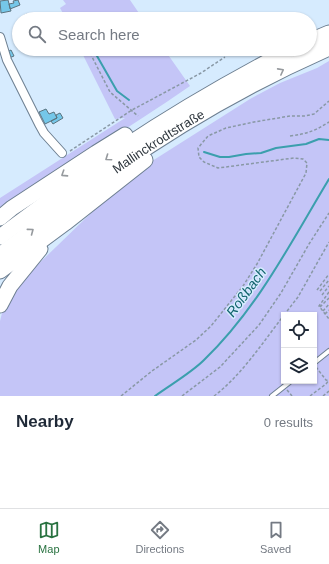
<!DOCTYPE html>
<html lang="en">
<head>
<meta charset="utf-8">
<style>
  :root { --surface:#fff; --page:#f6f6f7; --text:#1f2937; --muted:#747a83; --line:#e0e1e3; --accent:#297240 }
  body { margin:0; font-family:Helvetica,sans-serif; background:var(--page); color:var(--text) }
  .controls { position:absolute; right:12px; bottom:12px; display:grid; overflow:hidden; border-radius:0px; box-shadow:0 1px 3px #0004 }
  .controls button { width:36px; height:36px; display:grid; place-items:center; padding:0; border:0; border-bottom:1px solid var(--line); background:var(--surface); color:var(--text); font:20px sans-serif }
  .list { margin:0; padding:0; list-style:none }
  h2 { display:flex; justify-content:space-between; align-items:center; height:52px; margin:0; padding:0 16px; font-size:17px }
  h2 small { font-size:13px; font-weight:400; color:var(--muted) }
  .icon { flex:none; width:22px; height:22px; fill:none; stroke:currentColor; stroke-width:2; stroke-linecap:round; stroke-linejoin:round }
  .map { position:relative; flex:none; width:329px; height:396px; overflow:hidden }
  .search { position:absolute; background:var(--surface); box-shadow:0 1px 3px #0004; left:12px; right:12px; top:12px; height:44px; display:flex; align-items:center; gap:10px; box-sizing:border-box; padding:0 14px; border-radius:22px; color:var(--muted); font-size:15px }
  .sheet { height:112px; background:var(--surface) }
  nav { display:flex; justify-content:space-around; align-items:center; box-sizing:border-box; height:56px; border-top:1px solid var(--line); background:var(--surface); font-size:11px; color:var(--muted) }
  nav a { display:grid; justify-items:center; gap:2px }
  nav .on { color:var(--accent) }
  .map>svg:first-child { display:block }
</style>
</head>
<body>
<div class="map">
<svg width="329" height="396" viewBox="0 0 329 396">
  <rect width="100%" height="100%" fill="#d6ebfe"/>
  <path fill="#c4c5f7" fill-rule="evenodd" d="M63,0h67l13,19h-77l-6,-11 6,-4z
    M80,49h84l26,37c-62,43 -127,82 -190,123v-11l125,-80 -10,1z
    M329,61v335h-329v-75l4,-16 21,-28 95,-92 29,-22 101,-64 30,-16 37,-15zM284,315h30v66h-30z"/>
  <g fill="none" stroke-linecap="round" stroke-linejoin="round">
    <path stroke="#3b9fad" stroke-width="2" d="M93,49l24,42 12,9
      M204,152l16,5h9l17,-3 15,-1 15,-5 30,-4 13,-5 10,1
      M155,396c15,-11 36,-23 49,-36 54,-52 87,-118 125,-181"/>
  </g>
  <path fill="#75c7e9" stroke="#5a737f" d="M8,0l3,11 -10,2 -1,-12z
    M18,0l2,5 -10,4 -1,-5 5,-1 -1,-2z
    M27,14l3,4 2,-1 1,2h-9l-1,-3z
    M11,50l3,6 -5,2 -2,-6z
    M46,109l3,5 5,-2 3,6 -12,6 -6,-12z
    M60,113l3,5 -10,6 -2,-3 6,-3 -1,-3z"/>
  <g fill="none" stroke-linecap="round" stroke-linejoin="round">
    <defs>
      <path id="lane" d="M314,363l15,-12
        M272,396l19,-15"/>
      <path id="street" d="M0,37l7,23 32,64 5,9 18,20"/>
      <g id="highway">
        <path d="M310,41l19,-8"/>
        <path d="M0,218l12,-10 84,-55 29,-18"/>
        <path d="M0,237c40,-30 81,-61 123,-89 54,-36 111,-69 169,-99"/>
        <path id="s1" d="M0,255c38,-29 76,-58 115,-86 67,-47 139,-88 214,-121"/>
        <path d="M0,271l65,-48 80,-63"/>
        <path d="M0,305l10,-19 30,-37"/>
      </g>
    </defs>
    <use href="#lane" stroke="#6d7f91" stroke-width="6"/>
    <use href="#street" stroke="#6d7f91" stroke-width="10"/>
    <use href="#highway" stroke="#6d7f91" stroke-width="17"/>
    <path stroke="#8998a5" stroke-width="1.5" stroke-dasharray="3 2" stroke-linecap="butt" d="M88,49l22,43 28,24
      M290,136c16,-2 25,-5 39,-14
      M70,151l62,-41 69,-37 24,-16
      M317,290l12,-16
      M320,291l9,-11
      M329,292l-10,14 10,13
      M322,295l7,-9
      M320,307l9,-9
      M323,311l6,-7
      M325,314l4,-4
      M284,315l14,-18 31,-55
      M316,367l10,13 3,1
      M287,390l5,6
      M121,396l31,-25 44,-31 15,-14 32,-40 14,-22 49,-91 1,-10 -4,-4 -9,-1 -76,10 -14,-6 -5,-5 -1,-9 10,-12 18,-8 28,-6 36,-6h15l9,-2 15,-13
      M182,396l38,-29 39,-42 22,-32 28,-49 20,-31
      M214,396c26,-19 50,-55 70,-81
      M310,396l16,-12 3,-4
      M323,396l6,-5"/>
    <use href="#lane" stroke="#fff" stroke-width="4"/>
    <use href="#street" stroke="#fff" stroke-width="8"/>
    <use href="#highway" stroke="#fff" stroke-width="15"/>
  </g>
  <defs><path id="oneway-chevron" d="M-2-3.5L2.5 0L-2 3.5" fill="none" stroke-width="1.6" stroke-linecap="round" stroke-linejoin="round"/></defs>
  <g stroke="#969a9e">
    <use href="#oneway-chevron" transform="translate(281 71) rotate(-28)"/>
    <use href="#oneway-chevron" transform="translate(108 158) rotate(145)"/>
    <use href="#oneway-chevron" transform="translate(64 174) rotate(147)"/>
    <use href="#oneway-chevron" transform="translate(31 231) rotate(-37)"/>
  </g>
  <g text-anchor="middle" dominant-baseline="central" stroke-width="3" stroke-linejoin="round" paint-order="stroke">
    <g font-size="13" fill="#2e363d" stroke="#d6ebfe">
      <text stroke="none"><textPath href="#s1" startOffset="195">Mallinckrodtstraße</textPath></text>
    </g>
    <g font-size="14" font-style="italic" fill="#11636d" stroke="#d6ebfe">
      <text transform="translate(246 292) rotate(-54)">Roßbach</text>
    </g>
  </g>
</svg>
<div class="controls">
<button><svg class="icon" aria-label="locate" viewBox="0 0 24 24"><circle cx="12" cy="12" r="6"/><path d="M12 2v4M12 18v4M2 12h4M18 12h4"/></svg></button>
<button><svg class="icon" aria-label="layers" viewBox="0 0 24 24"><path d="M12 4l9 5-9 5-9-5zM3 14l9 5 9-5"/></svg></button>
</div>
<div class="search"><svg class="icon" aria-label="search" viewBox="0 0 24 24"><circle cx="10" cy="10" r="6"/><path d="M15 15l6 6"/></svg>Search here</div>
</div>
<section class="sheet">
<h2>Nearby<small>0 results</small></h2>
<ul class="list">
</ul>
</section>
<nav>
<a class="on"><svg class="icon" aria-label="map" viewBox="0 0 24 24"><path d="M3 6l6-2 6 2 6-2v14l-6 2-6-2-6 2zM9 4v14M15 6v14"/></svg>Map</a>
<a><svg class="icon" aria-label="directions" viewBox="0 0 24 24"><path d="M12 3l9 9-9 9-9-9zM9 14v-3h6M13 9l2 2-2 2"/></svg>Directions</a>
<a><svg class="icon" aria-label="saved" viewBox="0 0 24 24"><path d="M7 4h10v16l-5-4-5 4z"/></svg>Saved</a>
</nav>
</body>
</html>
